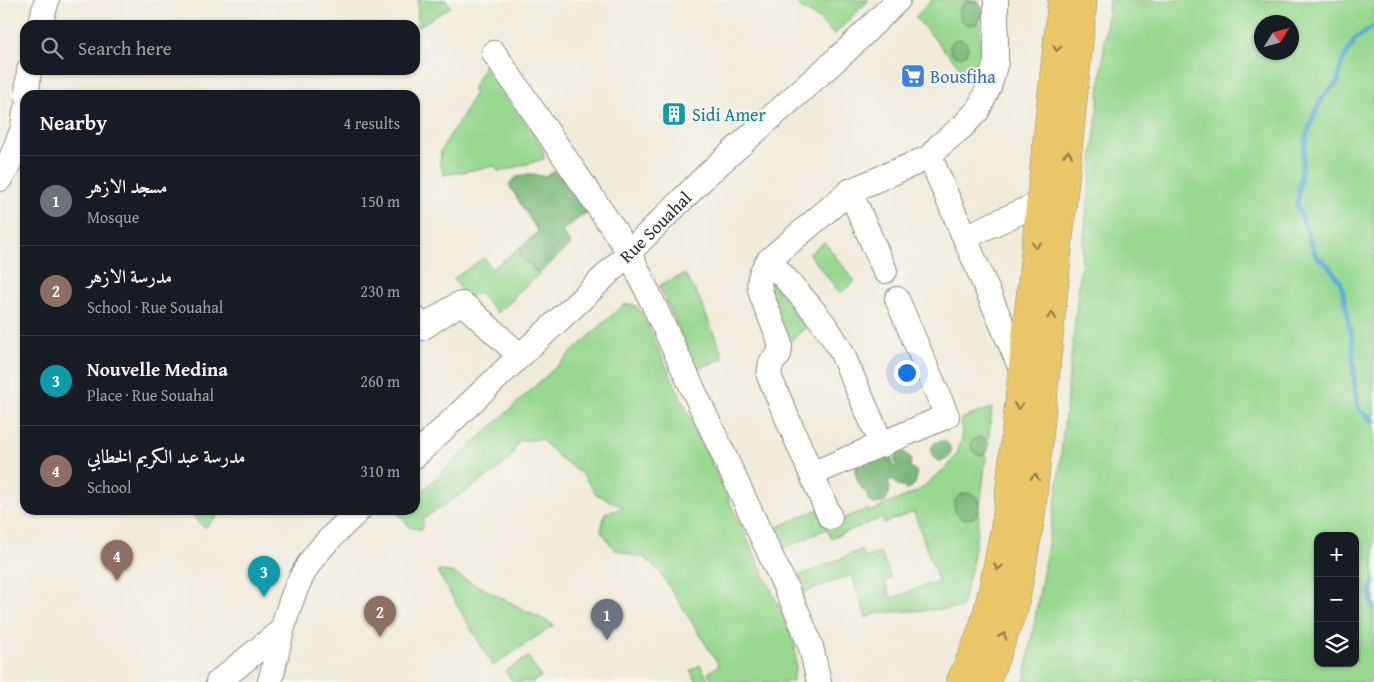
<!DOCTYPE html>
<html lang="en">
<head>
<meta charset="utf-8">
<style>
  :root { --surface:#171b24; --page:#20242c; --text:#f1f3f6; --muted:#9ea1a6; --line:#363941; --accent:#d93025 }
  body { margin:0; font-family:"Gentium Book Plus",Amiri,serif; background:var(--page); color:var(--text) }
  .controls { position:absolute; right:15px; bottom:15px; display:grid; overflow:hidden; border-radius:10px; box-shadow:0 1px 4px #0004 }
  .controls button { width:45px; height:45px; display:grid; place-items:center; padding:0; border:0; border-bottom:1px solid var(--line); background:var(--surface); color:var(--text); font:25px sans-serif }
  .compass { position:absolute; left:1254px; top:15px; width:45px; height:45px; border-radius:50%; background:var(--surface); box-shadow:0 1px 4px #0004; rotate:53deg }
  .you { position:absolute; left:906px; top:372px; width:18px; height:18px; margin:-12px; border:4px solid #fff; border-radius:50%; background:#1a73e8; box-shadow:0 0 0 8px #1a73e833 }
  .badge { display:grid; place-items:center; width:32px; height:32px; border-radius:50%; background:var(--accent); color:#fff; font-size:16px; font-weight:700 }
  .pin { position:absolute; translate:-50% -41px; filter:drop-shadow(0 1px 2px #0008) }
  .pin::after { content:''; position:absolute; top:26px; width:18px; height:15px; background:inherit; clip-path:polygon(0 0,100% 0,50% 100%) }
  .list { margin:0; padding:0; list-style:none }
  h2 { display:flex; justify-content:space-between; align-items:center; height:65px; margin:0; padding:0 20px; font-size:21px }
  h2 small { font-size:16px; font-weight:400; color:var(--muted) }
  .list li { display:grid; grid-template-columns:32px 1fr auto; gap:15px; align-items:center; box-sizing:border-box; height:90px; padding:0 20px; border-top:1px solid var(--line) }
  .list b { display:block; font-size:19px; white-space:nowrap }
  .list p { margin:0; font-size:16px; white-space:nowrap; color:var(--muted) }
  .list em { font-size:16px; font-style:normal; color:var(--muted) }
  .icon { flex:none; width:28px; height:28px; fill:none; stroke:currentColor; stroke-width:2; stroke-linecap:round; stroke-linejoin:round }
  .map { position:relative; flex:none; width:1374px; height:682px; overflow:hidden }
  .search { position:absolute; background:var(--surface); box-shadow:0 1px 4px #0004; left:20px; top:20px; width:400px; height:55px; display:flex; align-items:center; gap:12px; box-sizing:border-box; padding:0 18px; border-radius:15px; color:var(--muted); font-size:19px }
  .panel { position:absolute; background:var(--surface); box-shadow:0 1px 4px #0004; left:20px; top:90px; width:400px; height:425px; border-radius:15px }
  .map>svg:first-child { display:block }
</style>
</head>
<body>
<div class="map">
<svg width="1374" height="682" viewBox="0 0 1374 682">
  <rect width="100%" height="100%" fill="#f6f6f2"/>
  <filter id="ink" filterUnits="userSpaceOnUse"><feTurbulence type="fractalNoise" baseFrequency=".02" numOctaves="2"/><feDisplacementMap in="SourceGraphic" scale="10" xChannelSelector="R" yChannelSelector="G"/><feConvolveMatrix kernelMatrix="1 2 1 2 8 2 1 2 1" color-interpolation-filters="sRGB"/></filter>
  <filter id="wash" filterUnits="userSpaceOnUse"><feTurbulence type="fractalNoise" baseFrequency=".0096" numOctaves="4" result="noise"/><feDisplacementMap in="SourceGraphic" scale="20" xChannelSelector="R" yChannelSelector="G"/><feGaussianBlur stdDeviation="1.12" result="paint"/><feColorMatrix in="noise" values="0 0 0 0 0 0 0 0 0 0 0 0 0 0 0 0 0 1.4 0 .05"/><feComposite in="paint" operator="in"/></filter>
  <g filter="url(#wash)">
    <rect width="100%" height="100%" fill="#f1ebda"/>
    <path fill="#97d88e" stroke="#61825c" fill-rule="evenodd" d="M418,0h28l5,7 -34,20z
      M801,0h68l-35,35 -15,-16 -21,-13z
      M932,0h47l1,58 -8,23 -57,-64z
      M1109,0h265v682h-350l33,-190zM1262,22h30v30h-30zM1318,536h37v127h-37z
      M489,58l55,94v7l-45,13 -4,-6 -51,9 -4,-11 1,-13 13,-23 7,-9 14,-27 -3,-2z
      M824,242l31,39 -15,12 -31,-39z
      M521,246l-1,10 9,7 6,8 5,2 -26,23 -1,4 -16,13 -19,-21 -9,7 -7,-7 -8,-14 30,-20 8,11z
      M770,272l36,48 -2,9 -16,14 -20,-49z
      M685,274l14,24 25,60 -27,11 -38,-83 1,-1z
      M630,304l6,2 5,6 140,299 14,35 1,21 -4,15h-78l-6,-9 11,-8 -60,-94 -14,-13 -11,-2 -20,-7 -13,-18 4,-18 19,-5 -28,-14 -13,-19 -25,-19 -17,-17 -22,2 -10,19 -13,11 -73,48 -1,11 -12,-3 -12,-14 3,-3h14v-13l208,-192z
      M992,408l-17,140 -5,26 -9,34 -83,5 -12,5 -14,-43 -55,20 -8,-15 72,-30 3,8 16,-6 11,26 -6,3 6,17 47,-17 -24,-69 -30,11 -2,-5 -51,20 -4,-9 -47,21 -9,-20 47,-21 21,11 29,-11 1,3 49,-21 30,-25 9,-12 5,-15 -1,-20z
      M188,510h36l-20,18z
      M437,571l14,1 103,53 -61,41z
      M528,657l13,20 -8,5h-20l-7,-11z
      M700,665l10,17h-13l-7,-11z"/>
    <path fill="#79b879" stroke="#527252" d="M959 13a12 12 0 1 1 24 0a12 12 0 1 1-24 0Z
      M950 48a9 9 0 1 1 18 0a9 9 0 1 1-18 0Z
      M553,172h6l10,4 23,32 -30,23 9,13 -31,29 -5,-2 -6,-8 -4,-1 -5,-6 1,-10 17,-14 -29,-47c3,-8 16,-12 25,-11 2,0 5,2 8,2 4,0 8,-2 11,-4z
      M971 446a9 9 0 1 1 18 0a9 9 0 1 1-18 0Z
      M931 451a10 10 0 1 1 20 0a10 10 0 1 1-20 0Z
      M901,451l6,3 4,4 -1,9 6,4c1,9 0,17 -10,18l-3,-3h-3l-4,-2 -1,-4h-7c3,10 2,14 -4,23l-10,1 -6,-4 -1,-6c-7,-6 -12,-17 -12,-26l33,-15 3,4 2,8 2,2 2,-2 -3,-5 3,-6z
      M954 506a13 13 0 1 1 26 0a13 13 0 1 1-26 0Z"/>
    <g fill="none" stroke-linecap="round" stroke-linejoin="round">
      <path stroke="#5cadd6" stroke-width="5" d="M1374,26l-19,13 -14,25 -3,18 -17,17 -15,37 -9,69 19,51 13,10 12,17 11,54 3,51 4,22 15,11
        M1374,583c-6,7 -4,16 0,24"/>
    </g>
  </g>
  <g filter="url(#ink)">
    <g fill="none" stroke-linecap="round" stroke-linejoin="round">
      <defs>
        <g id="minor">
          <path d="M40,25l7,-25"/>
          <path d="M494,53l135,199 169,362 13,33 8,35"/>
          <path d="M27,95l2,-25"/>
          <path d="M930,157l92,214"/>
          <path d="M0,179l8,-13 15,-38 2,-16"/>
          <path d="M850,191l35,80"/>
          <path d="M965,237l75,-34"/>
          <path d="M769,260c25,29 54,57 72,91l41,94"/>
          <path d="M415,318l7,10 35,-23 5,-1 5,3 53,49"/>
          <path id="s1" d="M415,456l105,-100 69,-64 122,-121 137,-122 50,-49"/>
          <path d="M812,474l135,-58 -50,-117"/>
          <path d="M830,517l-61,-141 2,-13 8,-8 1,-9 -1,-7c-4,-10 -8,-20 -12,-30 -9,-20 -12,-31 2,-49l81,-69 80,-34 9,-11 23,-19 16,-17 11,-23 7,-25v-62"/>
          <path d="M218,682l64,-52"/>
          <path d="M270,682c9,-36 15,-75 33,-108 13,-25 36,-44 56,-64"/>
        </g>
        <path id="major" d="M960,682c10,-21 20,-43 26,-65 9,-34 15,-68 21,-102l55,-515
          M986,682l28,-75 17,-91 52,-516"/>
      </defs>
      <use href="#minor" stroke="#8e8b82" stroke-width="26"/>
      <use href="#major" stroke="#8e8b82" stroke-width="29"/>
      <use href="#minor" stroke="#fff" stroke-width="24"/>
      <use href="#major" stroke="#eac769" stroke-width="28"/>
    </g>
    <defs><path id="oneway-chevron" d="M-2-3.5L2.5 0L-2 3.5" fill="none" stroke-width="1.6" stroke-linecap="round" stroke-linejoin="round" transform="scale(1.25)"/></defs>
    <g stroke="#8a794a">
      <use href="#oneway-chevron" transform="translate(1057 48) rotate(96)"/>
      <use href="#oneway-chevron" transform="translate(1068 154) rotate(-84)"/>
      <use href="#oneway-chevron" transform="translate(1036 245) rotate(96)"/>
      <use href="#oneway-chevron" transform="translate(1052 316) rotate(-84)"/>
      <use href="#oneway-chevron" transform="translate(1018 406) rotate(96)"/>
      <use href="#oneway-chevron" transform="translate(1035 477) rotate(-84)"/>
      <use href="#oneway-chevron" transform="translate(998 567) rotate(102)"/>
      <use href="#oneway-chevron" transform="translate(1003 636) rotate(-70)"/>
    </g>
  </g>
  <defs>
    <symbol id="supermarket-square" viewBox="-11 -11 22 22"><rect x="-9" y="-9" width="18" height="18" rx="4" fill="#3f7fe0" stroke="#f6f6f2"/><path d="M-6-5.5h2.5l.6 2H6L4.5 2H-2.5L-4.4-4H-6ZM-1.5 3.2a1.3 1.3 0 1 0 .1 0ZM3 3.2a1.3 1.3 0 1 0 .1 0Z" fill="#fff"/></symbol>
    <symbol id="building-square" viewBox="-11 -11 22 22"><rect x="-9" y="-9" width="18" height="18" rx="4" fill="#0f9aa8" stroke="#f6f6f2"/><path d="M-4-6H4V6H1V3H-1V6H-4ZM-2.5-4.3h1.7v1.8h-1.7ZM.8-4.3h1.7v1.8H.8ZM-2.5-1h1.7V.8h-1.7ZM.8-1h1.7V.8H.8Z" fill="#fff"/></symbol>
  </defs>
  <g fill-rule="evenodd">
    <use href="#supermarket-square" x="899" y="62" width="28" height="28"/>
    <use href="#building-square" x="660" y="100" width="28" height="28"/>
  </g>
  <g text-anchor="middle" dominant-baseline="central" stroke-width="4" stroke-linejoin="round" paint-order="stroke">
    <g font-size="18" fill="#366cbe" stroke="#f6f6f2" text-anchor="start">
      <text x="930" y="76">Bousfiha</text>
    </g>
    <g font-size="18" fill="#0d838f" stroke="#f6f6f2" text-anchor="start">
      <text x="692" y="114">Sidi Amer</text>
    </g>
    <g font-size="18" fill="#2b2b2b" stroke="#f6f6f2">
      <text stroke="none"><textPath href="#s1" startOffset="332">Rue Souahal</textPath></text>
    </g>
  </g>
</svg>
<div class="controls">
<button>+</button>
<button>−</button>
<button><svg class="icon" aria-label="layers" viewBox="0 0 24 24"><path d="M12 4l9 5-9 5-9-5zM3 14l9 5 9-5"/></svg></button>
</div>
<svg class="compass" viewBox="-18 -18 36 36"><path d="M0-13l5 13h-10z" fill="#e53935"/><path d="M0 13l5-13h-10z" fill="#9ea1a6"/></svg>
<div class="you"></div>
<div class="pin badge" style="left:607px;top:640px;background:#6b7280">1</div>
<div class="pin badge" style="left:380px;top:637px;background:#8d6e63">2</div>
<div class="pin badge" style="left:264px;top:597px;background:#0f9aa8">3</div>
<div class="pin badge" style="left:117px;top:581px;background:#8d6e63">4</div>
<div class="search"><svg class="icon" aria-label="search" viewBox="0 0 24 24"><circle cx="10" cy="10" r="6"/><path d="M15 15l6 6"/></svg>Search here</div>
<section class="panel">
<h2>Nearby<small>4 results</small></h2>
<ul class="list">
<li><span class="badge" style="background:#6b7280">1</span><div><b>مسجد الازهر</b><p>Mosque</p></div><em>150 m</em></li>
<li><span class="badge" style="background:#8d6e63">2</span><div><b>مدرسة الازهر</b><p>School · Rue Souahal</p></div><em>230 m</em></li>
<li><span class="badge" style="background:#0f9aa8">3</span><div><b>Nouvelle Medina</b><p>Place · Rue Souahal</p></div><em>260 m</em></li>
<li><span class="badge" style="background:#8d6e63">4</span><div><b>مدرسة عبد الكريم الخطابي</b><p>School</p></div><em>310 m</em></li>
</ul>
</section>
</div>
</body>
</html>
